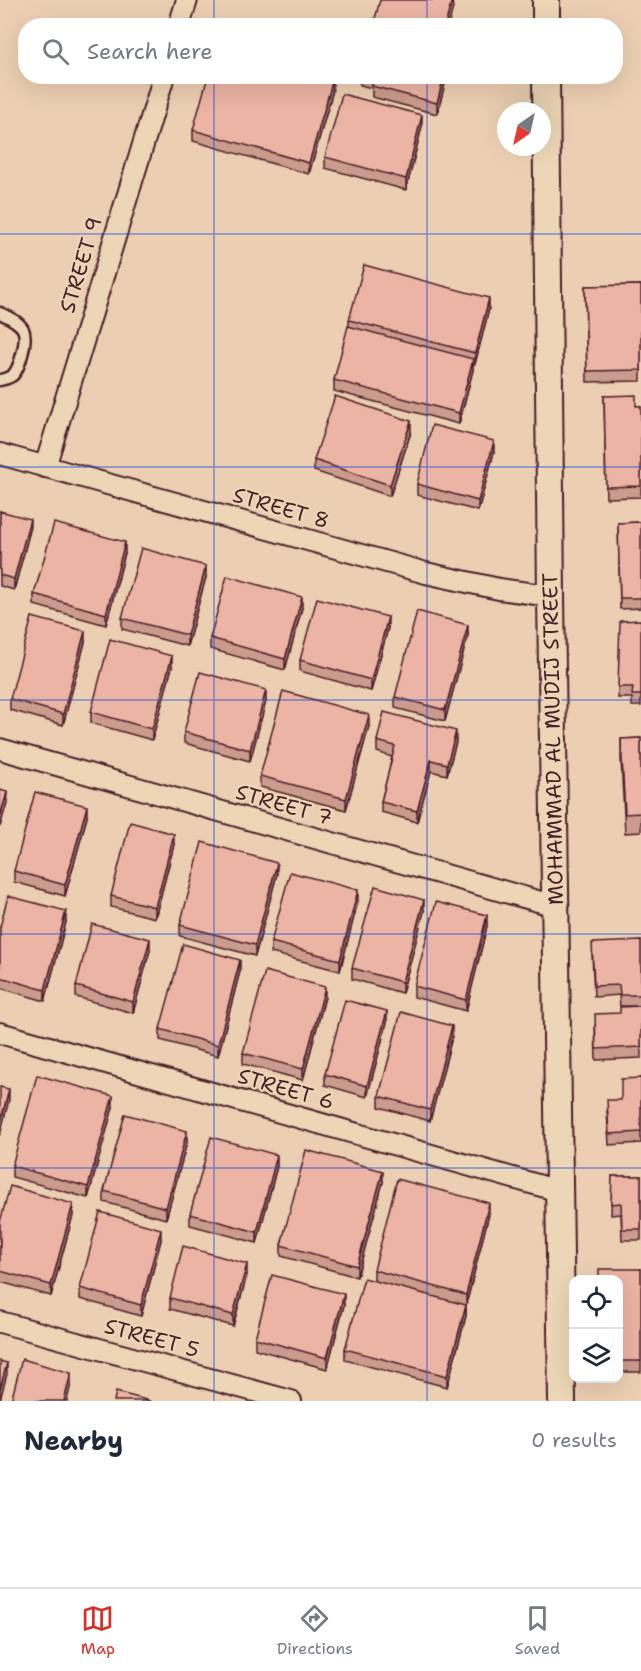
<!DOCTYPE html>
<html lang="en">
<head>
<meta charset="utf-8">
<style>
  :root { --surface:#fff; --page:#f6f6f7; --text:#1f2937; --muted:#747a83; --line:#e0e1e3; --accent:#d93025 }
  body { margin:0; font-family:"Shantell Sans",sans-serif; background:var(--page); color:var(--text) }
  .controls { position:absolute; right:18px; bottom:18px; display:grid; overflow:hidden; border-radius:12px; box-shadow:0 6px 24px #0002 }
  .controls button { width:54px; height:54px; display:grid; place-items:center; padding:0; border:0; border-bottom:2px solid var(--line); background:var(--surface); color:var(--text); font:30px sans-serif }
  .compass { position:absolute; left:497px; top:102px; width:54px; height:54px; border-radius:50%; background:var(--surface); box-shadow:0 6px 24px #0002; rotate:214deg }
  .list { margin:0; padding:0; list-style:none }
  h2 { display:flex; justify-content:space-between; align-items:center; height:78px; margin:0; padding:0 24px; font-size:26px }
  h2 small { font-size:20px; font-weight:400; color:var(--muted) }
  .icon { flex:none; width:33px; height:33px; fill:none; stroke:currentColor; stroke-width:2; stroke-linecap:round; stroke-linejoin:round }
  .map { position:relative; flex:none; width:641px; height:1401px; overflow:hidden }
  .search { position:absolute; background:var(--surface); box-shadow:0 6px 24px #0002; left:18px; right:18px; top:18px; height:66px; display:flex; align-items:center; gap:15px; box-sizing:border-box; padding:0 21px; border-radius:24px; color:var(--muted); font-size:22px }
  .sheet { height:186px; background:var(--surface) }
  nav { display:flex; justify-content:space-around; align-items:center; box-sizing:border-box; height:84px; border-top:2px solid var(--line); background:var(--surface); font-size:16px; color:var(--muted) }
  nav a { display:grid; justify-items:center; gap:3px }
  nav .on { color:var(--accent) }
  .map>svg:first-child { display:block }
</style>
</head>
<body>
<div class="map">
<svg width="641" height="1401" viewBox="0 0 641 1401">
  <rect width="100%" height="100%" fill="#eccfb2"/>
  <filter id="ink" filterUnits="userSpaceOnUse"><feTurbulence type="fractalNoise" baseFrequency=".0167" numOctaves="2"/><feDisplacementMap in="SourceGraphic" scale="12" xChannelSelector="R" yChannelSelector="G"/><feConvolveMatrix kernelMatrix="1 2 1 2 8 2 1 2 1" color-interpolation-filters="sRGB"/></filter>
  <g filter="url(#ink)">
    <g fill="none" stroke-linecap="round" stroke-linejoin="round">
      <defs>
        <path id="service" d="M0,313c8,4 18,8 23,16 5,10 -3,38 -10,46 -3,3 -8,4 -13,5"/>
        <path id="minor" d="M179,26l8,-26
          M0,454l426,119 73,16 52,7
          M45,467l119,-391
          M0,749l555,157
          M0,1033l559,158
          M0,1322l291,79"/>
        <path id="tertiary" d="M546,0v26
          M546,76l5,520 11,805"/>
      </defs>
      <use href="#service" stroke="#4a1f2b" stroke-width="15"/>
      <use href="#minor" stroke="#4a1f2b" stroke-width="24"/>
      <use href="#tertiary" stroke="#4a1f2b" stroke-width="30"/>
      <use href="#service" stroke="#ecd6b5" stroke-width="10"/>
      <use href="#minor" stroke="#ecd6b5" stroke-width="20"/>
      <use href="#tertiary" stroke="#ecd6b5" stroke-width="26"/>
    </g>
    <path fill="#cb9b8d" stroke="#4a1f2b" stroke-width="1.5" d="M360,76h87l-10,38 -65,-17v-9l-12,-3z
      M333,90l-24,84 -116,-33v-11z
      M422,126l-16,64 -81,-22v-11z
      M641,285v96l-54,1 -2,-96z
      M489,309l-14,55h-2v6l-14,54 -125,-33v-11l15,-54v-6z
      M604,396l32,10h5v91l-35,1z
      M411,432l-21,64 -76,-25v-11z
      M494,452l-16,59 -61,-16v-11z
      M0,511l30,19 -16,60 -14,-4z
      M641,522v86l-21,1 -2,-86z
      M125,553l-19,72 -72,-20v-11z
      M206,577l-19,69 -65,-17v-11z
      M302,608l-17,62 -75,-21v-11z
      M641,620v86h-9v-8h-14v-11z
      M388,628l-17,63 -71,-20v-11z
      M468,635l-23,86 -50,-13v-11z
      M85,642l-22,83 -53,-15v-11z
      M172,667l-20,73 -61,-17v-11z
      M266,701l-16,60 -66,-18v-11z
      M369,726l-23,84 -86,-23v-11z
      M641,738v94l-16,1 -4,-74v-20z
      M377,741l79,1 -9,33 -16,-4 -14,51 -36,-10v-10l11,-45 -15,-5z
      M87,817l-22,79 -51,-14v-11z
      M174,845l-19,73 -44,-11v-11z
      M277,874l-22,82 -75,-20v-11z
      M358,901l-18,70 -69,-18v-11z
      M424,911l-22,82 -50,-14v-11z
      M66,922l-21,79 -45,-13v-61z
      M487,926l-21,85 -52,-14v-11z
      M641,941v65h-21l-1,-11 -25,2 -2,-43z
      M150,950l-17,63 -57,-16v-11z
      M240,971l-22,85 -58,-16v-11z
      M325,997l-22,83 -60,-16v-11z
      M641,1006v52l-45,2 -1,-35z
      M387,1022l-20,75 -42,-12v-11z
      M452,1037l-22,84 -51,-14v-11z
      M641,1078v65l-32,2 -2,-34 14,-11z
      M113,1107l-25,91 -76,-21v-11z
      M187,1142l-21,77 -62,-17v-11z
      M277,1166l-20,77 -67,-18v-11z
      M612,1176h29v64h-19l-1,-26 -10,1z
      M383,1182l-26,95 -76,-21v-11z
      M489,1214l-23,91v11l-19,71 -102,-27v-11l29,-68v-11z
      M73,1215l-22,81 -51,-14v-60z
      M161,1240l-20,76 -61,-17v-11z
      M641,1269v103h-23v-92z
      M247,1275l-14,51 -63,-17v-11z
      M344,1305l-17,64 -72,-20v-11z"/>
    <path fill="#a57e73" stroke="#4a1f2b" stroke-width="1.5" d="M452,0l1,8 -5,18h-3z
      M444,76h3l-10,38v-11z
      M333,79v11l-24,84v-11z
      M422,115v11l-16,64v-11z
      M489,298v11l-14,55v-11z
      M473,359v11l-14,54v-11z
      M411,421v11l-21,64v-11z
      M494,441v11l-16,59v-10z
      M30,519v11l-16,60v-11z
      M125,542v11l-19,72v-11z
      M206,566v11l-19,69v-11z
      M302,597v11l-17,62v-11z
      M388,617v11l-17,63v-11z
      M468,625v10l-23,86v-11z
      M85,631v11l-22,83v-11z
      M172,656v11l-20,73v-11z
      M266,690v11l-16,60v-11z
      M369,715v11l-23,84v-11z
      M456,731v11l-9,33v-11z
      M431,760v11l-14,51v-11z
      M7,792v11l-7,24v-10z
      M87,806v11l-22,79v-11z
      M174,834v11l-19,73v-11z
      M277,863v11l-22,82v-11z
      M358,890v11l-18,70v-11z
      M424,900v11l-22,82v-11z
      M66,911v11l-21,79v-11z
      M487,915v11l-21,85v-11z
      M150,939v11l-17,63v-11z
      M240,960v11l-22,85v-11z
      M325,987v10l-22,83v-11z
      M387,1011v11l-20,75v-11z
      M452,1026v11l-22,84v-11z
      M9,1089v11l-9,35v-11z
      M113,1096v11l-25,91v-11z
      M187,1131v11l-21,77v-11z
      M277,1155v11l-20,77v-11z
      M383,1171v11l-26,95v-11z
      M489,1203v11l-23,91v11l-19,71v-11l19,-70v-11z
      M73,1204v11l-22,81v-11z
      M161,1229v11l-20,76v-11z
      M247,1264v11l-14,51v-11z
      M344,1294v11l-17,64v-11z
      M7,1363v11l-7,26v-11z
      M71,1373v11l-4,17h-3z"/>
    <path fill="#ecb4a4" stroke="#4a1f2b" stroke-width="1.5" d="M380,0h72l-7,26h-72z
      M208,76h115l10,3 -24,84 -116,-33z
      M369,76h75l-7,27 -65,-17 2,-8z
      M342,94l80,21 -16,64 -81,-22z
      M364,265l125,33 -14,55 -126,-33z
      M641,285v85l-54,1 -2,-85z
      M348,326l125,33 -14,54 -125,-33z
      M636,395v11h5v80l-35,1 -2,-91z
      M335,396l76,25 -21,64 -76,-25z
      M432,425l62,16 -16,60 -61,-17z
      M0,511l30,8 -16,60 -14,-4z
      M641,522v76h-21l-2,-75z
      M54,523l71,19 -19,72 -72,-20z
      M141,548l65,18 -19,69 -65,-17z
      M227,576l75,21 -17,62 -75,-21z
      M317,598l71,19 -17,63 -71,-20z
      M417,611l51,14 -23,85 -50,-13z
      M32,617l53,14 -22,83 -53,-15z
      M641,620v75h-9l1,-8h-15l2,-66z
      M110,639l62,17 -20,73 -61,-17z
      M200,672l66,18 -16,60 -66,-18z
      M283,691l86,24 -23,84 -86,-23z
      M384,712l72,19 -9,33 -16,-4 -14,51 -36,-9 14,-56 -18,-5z
      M641,738v75l-16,1 -4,-75z
      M0,790l7,2 -7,25z
      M35,792l52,14 -22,79 -51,-14z
      M130,822l44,12 -19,73 -44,-11z
      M202,842l75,21 -22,82 -75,-20z
      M290,872l68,18 -18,70 -69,-18z
      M375,886l49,14 -22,82 -50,-14z
      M8,896l58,15 -21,79 -45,-13v-50z
      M436,902l51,13 -21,85 -52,-14z
      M92,924l58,15 -17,63 -57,-16z
      M641,941v54h-21l-1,-10 -25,1 -2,-43z
      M183,944l57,16 -22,85 -58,-16z
      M265,971l60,16 -22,82 -60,-16z
      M345,1000l42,11 -20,75 -42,-12z
      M641,1006v41l-45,2 -1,-35 25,-1v-6z
      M401,1012l51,14 -22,84 -51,-14z
      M37,1075l76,21 -25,91 -76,-21z
      M641,1078v54l-32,2 -2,-34h14v-21z
      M0,1087l9,2 -9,35z
      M125,1114l62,17 -21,77 -62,-17z
      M211,1137l66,18 -20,77 -67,-18z
      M306,1150l77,21 -26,95 -76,-21z
      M612,1176h29v53h-19l-1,-26 -10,1z
      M397,1179l92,24 -23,92 -92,-25z
      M10,1186l63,18 -22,81 -51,-14v-49z
      M100,1212l61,17 -20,76 -61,-17z
      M183,1246l64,18 -14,51 -63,-17z
      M599,1269h42v92h-23v-81h-19z
      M272,1275l72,19 -17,64 -72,-20z
      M364,1278l102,27 -19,71 -102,-27z
      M22,1359l49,14 -7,28h-53z
      M0,1361l7,2 -7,26z
      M116,1392l34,9h-36z"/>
  </g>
  <path fill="none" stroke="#1d4ed8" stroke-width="1.5" stroke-opacity="0.55" d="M214,0v26M427,0v26M214,76v1325M427,76v1325M0,234h641M0,467h641M0,700h641M0,934h641M0,1168h641"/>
  <g text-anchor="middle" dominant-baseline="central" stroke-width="4.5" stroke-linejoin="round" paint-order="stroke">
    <g font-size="21" fill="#4a1f2b" stroke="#ecd6b5">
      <text transform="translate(81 265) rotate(-73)">STREET 9</text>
      <text transform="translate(281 508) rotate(16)">STREET 8</text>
      <text transform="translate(553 739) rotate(-91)">MOHAMMAD AL MUDIJ STREET</text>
      <text transform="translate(284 805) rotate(16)">STREET 7</text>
      <text transform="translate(286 1089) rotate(16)">STREET 6</text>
      <text transform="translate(152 1338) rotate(15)">STREET 5</text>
    </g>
  </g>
</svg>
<div class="controls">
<button><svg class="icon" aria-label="locate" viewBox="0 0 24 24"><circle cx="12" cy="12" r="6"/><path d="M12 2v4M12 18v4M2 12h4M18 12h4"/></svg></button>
<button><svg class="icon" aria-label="layers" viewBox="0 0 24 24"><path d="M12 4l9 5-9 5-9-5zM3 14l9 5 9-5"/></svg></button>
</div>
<svg class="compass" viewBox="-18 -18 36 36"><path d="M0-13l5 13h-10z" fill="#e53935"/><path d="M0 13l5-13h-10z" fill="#747a83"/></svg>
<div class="search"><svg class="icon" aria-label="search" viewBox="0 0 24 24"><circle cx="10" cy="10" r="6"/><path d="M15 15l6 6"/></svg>Search here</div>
</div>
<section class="sheet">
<h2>Nearby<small>0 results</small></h2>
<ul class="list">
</ul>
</section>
<nav>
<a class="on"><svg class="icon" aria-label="map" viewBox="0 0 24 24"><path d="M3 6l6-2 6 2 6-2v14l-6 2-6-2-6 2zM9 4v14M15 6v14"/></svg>Map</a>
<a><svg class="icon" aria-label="directions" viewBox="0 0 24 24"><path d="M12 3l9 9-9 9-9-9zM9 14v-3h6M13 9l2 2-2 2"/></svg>Directions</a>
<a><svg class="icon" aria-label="saved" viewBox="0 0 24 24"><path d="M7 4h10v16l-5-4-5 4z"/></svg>Saved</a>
</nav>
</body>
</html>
